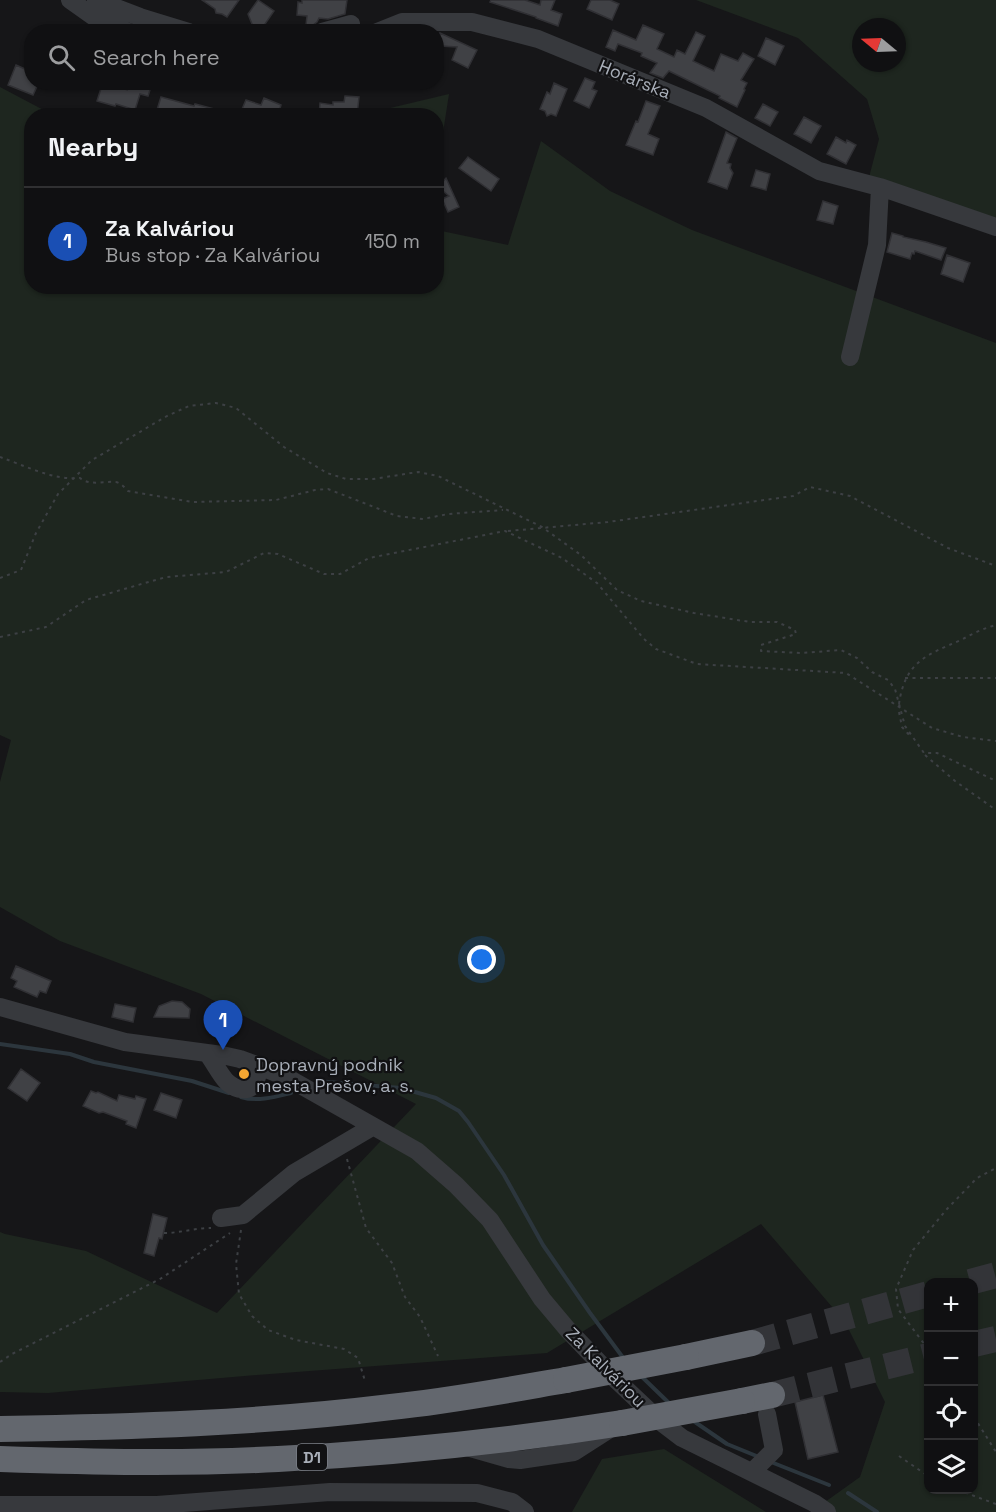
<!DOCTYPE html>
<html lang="en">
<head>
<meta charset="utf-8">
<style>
  :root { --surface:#101012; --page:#1e1e20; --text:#f1f3f6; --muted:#9c9d9f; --line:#303032; --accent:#1a73e8 }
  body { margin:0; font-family:"Space Grotesk",sans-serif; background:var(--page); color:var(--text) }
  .controls { position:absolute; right:18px; bottom:18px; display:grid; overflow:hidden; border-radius:12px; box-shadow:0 2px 4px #0004 }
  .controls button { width:54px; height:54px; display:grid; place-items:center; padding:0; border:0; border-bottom:2px solid var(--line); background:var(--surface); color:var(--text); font:30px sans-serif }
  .compass { position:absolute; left:852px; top:18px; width:54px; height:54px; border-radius:50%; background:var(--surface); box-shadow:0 2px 4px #0004; rotate:289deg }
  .you { position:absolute; left:482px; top:960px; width:21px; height:21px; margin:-15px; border:4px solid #fff; border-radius:50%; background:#1a73e8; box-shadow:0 0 0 9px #1a73e833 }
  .badge { display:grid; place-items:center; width:39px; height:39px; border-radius:50%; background:var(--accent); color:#fff; font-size:20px; font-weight:700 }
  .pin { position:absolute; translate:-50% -50px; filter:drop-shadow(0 2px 3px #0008) }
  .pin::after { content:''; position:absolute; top:32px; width:21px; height:18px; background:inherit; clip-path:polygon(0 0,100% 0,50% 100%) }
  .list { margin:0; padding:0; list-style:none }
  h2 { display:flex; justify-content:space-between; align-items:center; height:78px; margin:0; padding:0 24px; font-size:26px }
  h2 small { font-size:20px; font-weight:400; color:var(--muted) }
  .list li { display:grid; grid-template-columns:39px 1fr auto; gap:18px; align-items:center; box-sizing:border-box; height:108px; padding:0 24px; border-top:2px solid var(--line) }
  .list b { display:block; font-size:22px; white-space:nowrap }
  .list p { margin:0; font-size:20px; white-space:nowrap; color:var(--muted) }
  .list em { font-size:20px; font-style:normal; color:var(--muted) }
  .icon { flex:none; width:33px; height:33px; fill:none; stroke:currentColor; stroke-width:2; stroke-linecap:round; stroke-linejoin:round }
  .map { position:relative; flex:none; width:996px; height:1512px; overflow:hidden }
  .search { position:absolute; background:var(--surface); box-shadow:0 2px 4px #0004; left:24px; top:24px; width:420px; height:66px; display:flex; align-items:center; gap:15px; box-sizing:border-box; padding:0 21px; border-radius:24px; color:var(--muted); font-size:22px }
  .panel { position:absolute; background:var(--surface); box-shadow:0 2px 4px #0004; left:24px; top:108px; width:420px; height:186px; border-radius:24px }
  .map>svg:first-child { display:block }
</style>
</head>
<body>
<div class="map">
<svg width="996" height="1512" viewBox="0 0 996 1512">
  <rect width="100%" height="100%" fill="#161618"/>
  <path fill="#1e261f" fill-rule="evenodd" d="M696,0h300v227l-129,-42 12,-46 -12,-40 -69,-61zM861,27h36v36h-36z
    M0,87l53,28 -21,1v170h404l1,-56 71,15 33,-104 69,50 82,39 304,113v1169h-185l49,-35 25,-75 -40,-80 -84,-98 -214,129 -290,22 -209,18 -48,-1v-160l5,2 81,17 131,62 199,-209 -215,-110 -141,-53 -60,-34v-125l11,-42 -11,-5zM928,1282h46v208h-46z
    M449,94l-12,77 -1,-55 -60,-1 10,-6z
    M664,1449l102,63h-194l30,-53z"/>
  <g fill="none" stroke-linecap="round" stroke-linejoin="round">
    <path stroke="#2c363d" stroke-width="4" d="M0,1044l70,10 24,8 98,19 37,12
      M316,1081l85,7 35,10 23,13 9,11 36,53 39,70 47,68 34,46
      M241,1097c16,5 34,0 50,-4
      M640,1375l29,28
      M692,1420l35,24 32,13
      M771,1462l58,23
      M848,1493l29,19"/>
  </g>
  <path fill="#404145" stroke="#303034" stroke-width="1.5" d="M202,0h37l-12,17 -5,-3 -6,-1 -1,-4z
    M258,0l16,11 -11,16 -9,-1 -2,-2 -4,-10z
    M302,0h45l-2,14 -17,5 -9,-1 -2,4 -4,3h-7l1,-9 -10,-1 1,-13 4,1z
    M491,0h34l15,5 1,-5h14l-4,10 11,4 -4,12 -22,-8v-1l-46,-15z
    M591,0h19l9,4 -7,16 -25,-11z
    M643,25l21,9 -7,15 17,8 3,-7 8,4 11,-22 9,4 -12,25 21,10 7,-17 17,7 5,-8 11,6 -13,21 6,3 -3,6 1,1 -8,17 -18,-9 1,-2 -51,-25 -6,7 -13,-5 7,-10 -16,-7 1,-3 -24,-9 -3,7 -9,-4 7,-17 23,10z
    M440,33l37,17 -9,18 -16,-8 5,-13 -17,-1z
    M766,38l18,8 -9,19 -17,-9z
    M16,65l16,7v10h7l-6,13 -25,-10z
    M585,78l10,4 -3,7 5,2 -8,17 -15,-7z
    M103,82l25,8 -12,-4 1,-4h25v2l9,3 -3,9 -8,-2 -5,16 -19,-6 -1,2 -18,-5z
    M554,83l13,6 -11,27 -5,-2 -4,2 -2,-5 -5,-2 7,-17 3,2z
    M345,96l14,1 -2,19h-38l1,-13 13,2v-3h11z
    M161,97l33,9 1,-2 31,8v4h-61l-9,-3z
    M264,98l17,7 -2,7 7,2v2h-47l7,-16 15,5z
    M646,101l14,5 -12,28 11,5 -6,16 -27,-10 10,-24 2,1z
    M763,104l15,8 -8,14 -15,-8z
    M804,117l17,9 -10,17 -17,-9z
    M726,132l11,6 -10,25 4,1 -1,4 3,5 -6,16 -19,-7z
    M836,137l10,6 1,-3 9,5 -10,19 -19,-10z
    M468,157l31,22 -8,12 -32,-23z
    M756,170l14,4 -4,16 -15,-4z
    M446,178l13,29 -11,5 -6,-13 7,-3 -11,-9z
    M823,201l15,5 -5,18 -16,-4z
    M892,233l11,3v1l23,5 20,6 -5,12 -26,-9 -1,3 -2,-1 -2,6 -23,-7z
    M947,255l23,8 -7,19 -22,-8z
    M16,966l35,15 -5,12 -6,-2 -3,6 -23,-10 3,-6 -6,-3z
    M172,1001l10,1 8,7 -1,9 -35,-1 5,-11z
    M115,1004l21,4 -3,14 -21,-5z
    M21,1069l19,14 -13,18 -19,-13z
    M91,1091l5,2 2,-1 19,9 2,-6 16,4 1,-3 10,3 -10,29 -10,-4 1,-3 -24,-9 -4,1 -16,-7z
    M161,1093l21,7 -6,18 -22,-8z
    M153,1214l14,4 -5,21 -3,-1 -5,18 -10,-3z
    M823,1395l15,57 -30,7 -13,-57z"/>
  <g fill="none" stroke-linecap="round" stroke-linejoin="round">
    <path stroke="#333438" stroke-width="26" stroke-dasharray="26 13" stroke-linecap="butt" d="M970,1282l26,-7
      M752,1343l176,-49
      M974,1344l22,-5
      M772,1395l156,-39"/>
    <path stroke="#3d4044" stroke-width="2" stroke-dasharray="3 4.5" stroke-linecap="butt" d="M0,457c23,8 55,24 80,21 10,8 23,3 35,4 5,0 9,5 13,9l65,11 83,-2 39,-10 13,-1 69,27 26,3 25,-5 55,-4
      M508,531l100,-9 185,-26 17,-9 40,9 98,52 48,18
      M0,578l21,-8 15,-37 22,-39 34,-34 75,-44 22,-10 27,-3 20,5 48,39 43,26 19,6h27l45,-7 20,4 104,51 39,28 36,35 24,11 53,12 56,9h27l18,8 1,4 -35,11v6l40,2 40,-3 16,8 15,14 16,8 7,9 10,37 19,27h13l59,28
      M0,637l46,-10 40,-27 80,-23 60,-5 38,-19 14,1 46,20h16l29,-16 136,-27 57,27 35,25 47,56 12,10 41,15 149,9 86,55 31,9 33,4
      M905,678h91
      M899,704c6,-42 27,-49 62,-64 11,-6 23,-12 35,-15
      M899,712l3,15 8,9
      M925,755l30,26 41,29
      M347,1159l19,69 26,35 13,34 15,20 18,39
      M241,1230l-5,34 3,30 13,22 16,14 28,10 48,9 14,9 7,23
      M164,1233c16,0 31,-5 47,-5
      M928,1349l-30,-40 -2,-20 17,-39 34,-41 30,-31 19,-10
      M0,1362l12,-8 148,-75 70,-46
      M974,1417l22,35
      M899,1456l29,20
      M958,1490l38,14"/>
    <path stroke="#37393d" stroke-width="18" d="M70,0l24,17 34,15
      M96,0l44,17 49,15
      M322,32l29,-8
      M377,32l25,-10h70l66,17 168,69 113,63 64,17 113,39
      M850,357l27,-112 3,-58
      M0,1007l125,35 97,13 18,4 19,7 29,12 129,73 39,34 34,35 52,79 26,31 43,45 50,47 21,16 132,65 13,9
      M207,1053c7,9 13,22 20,29 9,8 24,12 29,-2 2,-4 2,-10 3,-14
      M221,1218l22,-3 51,-42 78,-46
      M467,1447l42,12 11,1 54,-8 39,-25
      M752,1472l22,-22 -7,-36
      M0,1505h157l173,-13 147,1 35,9 13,10"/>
    <path stroke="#63676e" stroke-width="26" d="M686,1357l66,-14
      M742,1401l30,-6
      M0,1429c131,-2 261,-6 391,-22 59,-6 117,-17 175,-27
      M0,1459c93,3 185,5 278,0 116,-6 230,-18 344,-36"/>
    <path stroke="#63676e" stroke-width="26" d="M566,1380l120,-23
      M622,1423l120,-22"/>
  </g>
  <circle fill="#f4a632" stroke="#111113" stroke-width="2" cx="244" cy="1074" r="6"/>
  <g text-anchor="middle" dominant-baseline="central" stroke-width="4.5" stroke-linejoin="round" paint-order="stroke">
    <rect fill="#111113" stroke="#7b7f86" stroke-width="1.5" x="297" y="1444" width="30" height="26" rx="4.5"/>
    <g font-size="16" font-weight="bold" fill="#a8aeb8">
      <text x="312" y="1457">D1</text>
    </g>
    <g font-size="18" fill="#a8aeb8" stroke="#111113">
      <text transform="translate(635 79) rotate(22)">Horárska</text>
      <text transform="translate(606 1367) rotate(45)">Za Kalváriou</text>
    </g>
    <g font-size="18" fill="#a8aeb8" stroke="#111113" text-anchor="start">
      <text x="256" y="1064">Dopravný podnik<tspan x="256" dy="21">mesta Prešov, a. s.</tspan></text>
    </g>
  </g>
</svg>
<div class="controls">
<button>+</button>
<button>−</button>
<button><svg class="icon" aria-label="locate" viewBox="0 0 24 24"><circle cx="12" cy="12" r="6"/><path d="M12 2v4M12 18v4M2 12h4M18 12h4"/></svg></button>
<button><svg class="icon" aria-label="layers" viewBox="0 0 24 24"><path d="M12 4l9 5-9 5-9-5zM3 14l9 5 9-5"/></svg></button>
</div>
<svg class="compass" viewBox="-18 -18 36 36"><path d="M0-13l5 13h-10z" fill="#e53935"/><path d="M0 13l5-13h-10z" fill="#9c9d9f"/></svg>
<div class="you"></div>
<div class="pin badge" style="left:223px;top:1050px;background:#1a4fb4">1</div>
<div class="search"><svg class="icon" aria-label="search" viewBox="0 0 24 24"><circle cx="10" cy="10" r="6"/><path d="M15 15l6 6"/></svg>Search here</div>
<section class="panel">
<h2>Nearby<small></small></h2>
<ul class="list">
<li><span class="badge" style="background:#1a4fb4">1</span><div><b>Za Kalváriou</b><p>Bus stop · Za Kalváriou</p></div><em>150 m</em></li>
</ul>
</section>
</div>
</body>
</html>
